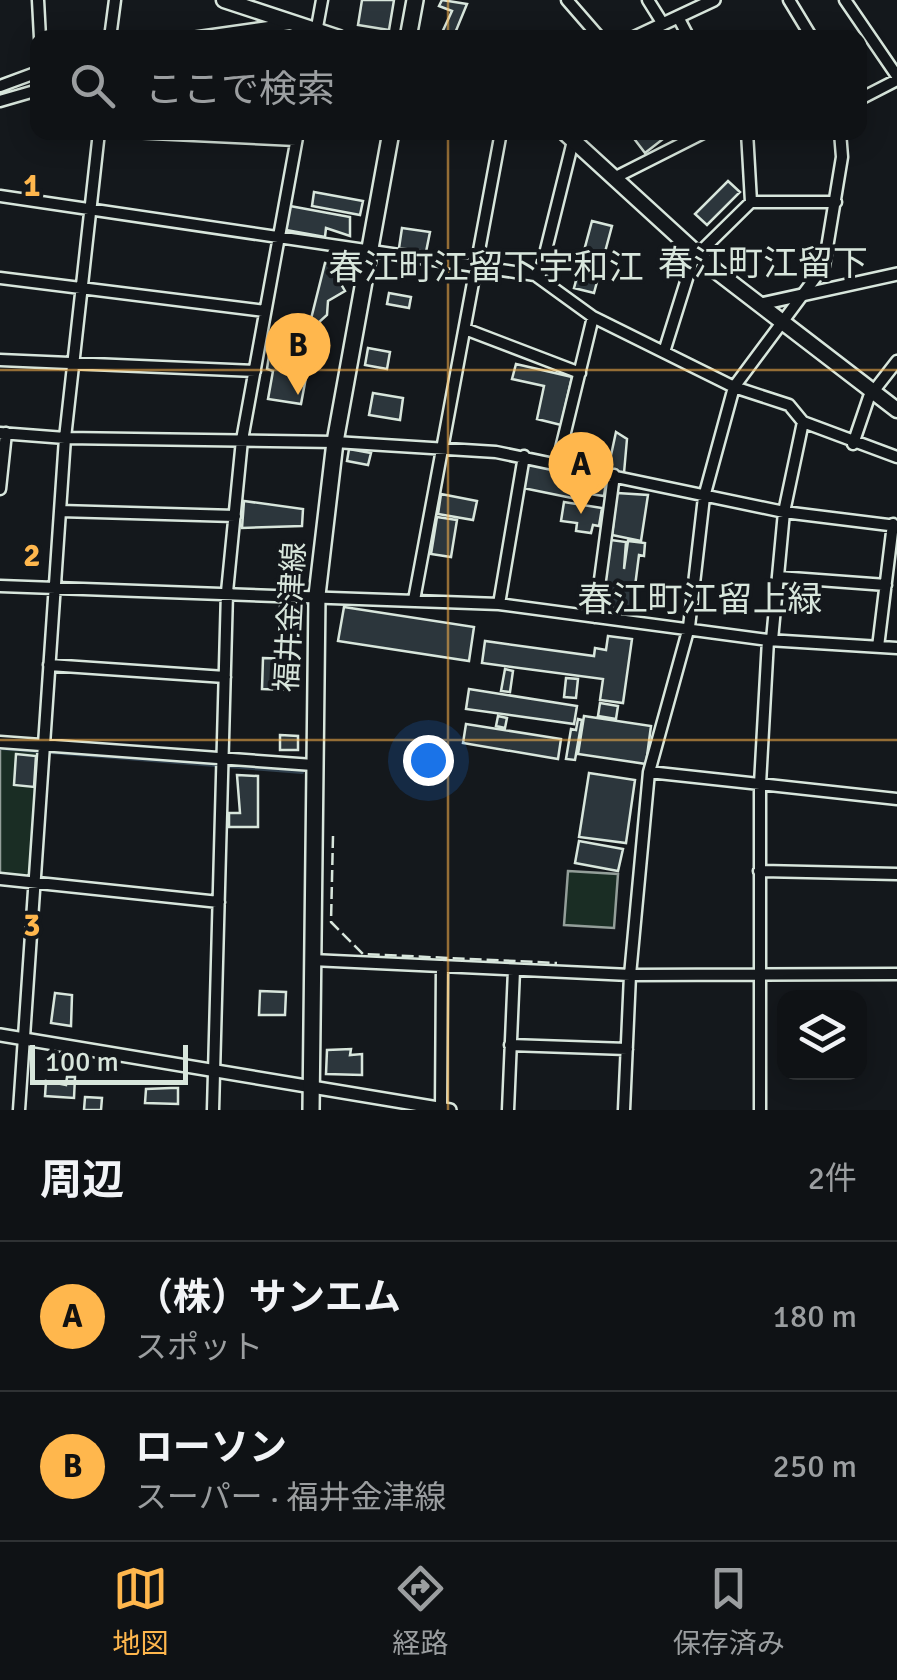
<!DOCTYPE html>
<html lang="ja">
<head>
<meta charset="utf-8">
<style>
  :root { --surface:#0f1215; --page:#1d2022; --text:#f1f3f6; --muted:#9b9ea0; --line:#2f3234; --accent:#ffb74d }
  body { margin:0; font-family:Signika,"Noto Sans JP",sans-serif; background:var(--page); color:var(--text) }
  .controls { position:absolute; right:30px; bottom:30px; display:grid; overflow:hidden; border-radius:20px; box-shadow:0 5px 25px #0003 }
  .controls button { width:90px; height:90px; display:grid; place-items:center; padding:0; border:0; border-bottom:2px solid var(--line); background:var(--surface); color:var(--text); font:50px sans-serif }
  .scale { position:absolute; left:30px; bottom:25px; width:158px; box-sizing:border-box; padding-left:10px; border:5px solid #d8e6dc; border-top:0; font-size:28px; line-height:35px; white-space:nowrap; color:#d8e6dc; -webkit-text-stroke:8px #14181c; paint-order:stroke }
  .you { position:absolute; left:428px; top:760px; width:35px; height:35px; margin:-25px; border:8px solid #fff; border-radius:50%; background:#1a73e8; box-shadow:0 0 0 15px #1a73e833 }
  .badge { display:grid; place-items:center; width:65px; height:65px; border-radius:50%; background:var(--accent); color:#111; font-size:32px; font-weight:700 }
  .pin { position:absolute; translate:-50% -82px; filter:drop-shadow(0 2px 5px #0008) }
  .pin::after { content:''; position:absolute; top:52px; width:35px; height:30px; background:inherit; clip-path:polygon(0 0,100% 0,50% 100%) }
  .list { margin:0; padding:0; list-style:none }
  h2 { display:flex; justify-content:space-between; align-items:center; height:130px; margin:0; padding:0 40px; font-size:42px }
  h2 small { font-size:32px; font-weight:400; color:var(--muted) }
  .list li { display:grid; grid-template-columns:65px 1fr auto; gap:30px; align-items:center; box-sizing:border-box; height:150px; padding:0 40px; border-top:2px solid var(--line) }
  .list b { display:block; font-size:38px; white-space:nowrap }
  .list p { margin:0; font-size:32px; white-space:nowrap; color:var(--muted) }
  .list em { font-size:32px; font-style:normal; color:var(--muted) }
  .icon { flex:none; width:55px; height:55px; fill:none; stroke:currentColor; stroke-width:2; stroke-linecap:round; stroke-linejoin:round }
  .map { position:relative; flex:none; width:897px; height:1110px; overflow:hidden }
  .search { position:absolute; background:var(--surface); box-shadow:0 5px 25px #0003; left:30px; right:30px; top:30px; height:110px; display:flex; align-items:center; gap:25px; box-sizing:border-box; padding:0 35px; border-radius:20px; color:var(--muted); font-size:38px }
  .sheet { height:430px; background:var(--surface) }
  nav { display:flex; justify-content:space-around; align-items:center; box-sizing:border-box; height:140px; border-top:2px solid var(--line); background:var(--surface); font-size:28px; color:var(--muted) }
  nav a { display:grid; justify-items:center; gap:5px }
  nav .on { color:var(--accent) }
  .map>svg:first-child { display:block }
</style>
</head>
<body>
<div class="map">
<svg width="897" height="1110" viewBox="0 0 897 1110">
  <rect width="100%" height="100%" fill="#14181c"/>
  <path fill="#1a2d24" stroke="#939e99" stroke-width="2.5" d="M0,742l44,4 -10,136 -34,-3z
    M568,871l50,3 -4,54 -50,-3z"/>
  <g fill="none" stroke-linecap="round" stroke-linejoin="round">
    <path stroke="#2f3f4d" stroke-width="4" d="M0,748l302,24"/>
  </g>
  <path fill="#2c363c" stroke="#d8e6dc" stroke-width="2.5" d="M362,0h32l-5,30 -31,-5z
    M442,0l25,4 -14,34 -13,-1 12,-26 -13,-5z
    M629,132h43l-27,21z
    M728,181l12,11 -33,33 -12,-11z
    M314,192l49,9 -3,14 -48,-9z
    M290,206l60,11v19l-24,-8 -1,9 -39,-7z
    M592,221l20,5 -18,67 -20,-5z
    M402,228l28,4 -4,20 -27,-4z
    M325,263l20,3 -4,18 4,7 -17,10 -1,14 -10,9 -7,-1z
    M389,293l22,4 -2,11 -22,-4z
    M368,348l22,4 -3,17 -22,-4z
    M270,349l40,7 -9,48 -33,-5 5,-28 -6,-2z
    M516,364l56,13 -11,48 -24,-6 7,-33 -32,-7z
    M373,393l30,5 -3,22 -31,-5z
    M616,432l11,7 -3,34 -16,-4z
    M349,449l22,4 -3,12 -21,-4z
    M528,464l49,10 -5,24 -49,-10z
    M591,480l15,2 -2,14 -15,-2z
    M617,493l31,2 -7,46 -29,-6z
    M441,494l36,7 -4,19 -35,-6z
    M244,501l59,8 -1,17 -60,2z
    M564,502l38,6 -3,18 -6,-1 -2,8 -15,-2 1,-8 -16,-2z
    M437,517l20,3 -6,37 -20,-3z
    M611,540l15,2 -2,27 4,-28 17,2 -1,13 -5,-1 -7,55 -30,-5z
    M280,607l19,2 -1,32h-19z
    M344,607l130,20 -5,34 -131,-20z
    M608,636l24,3 -9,64 -23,-3 3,-21 -121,-16 3,-22 109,15 1,-8 11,2z
    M263,658l27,1 -1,31 -27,-1z
    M505,669l8,2 -3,21 -9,-1z
    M566,678l12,1 -2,19 -12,-1z
    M469,689l108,17 -3,18 -108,-15z
    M600,703l18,3 -2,13 -18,-3z
    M498,716l9,2 -2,10 -9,-2z
    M584,716l67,10 -5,38 -68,-10z
    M578,719l4,1 -7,40 -9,-1 5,-30 5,1z
    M466,724l95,15 -3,20 -95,-16z
    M280,735l18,1v14h-18z
    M16,754l20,2 -2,31 -20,-2z
    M589,773l46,7 -9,63 -47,-6z
    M237,775l21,1v51h-29v-14h11z
    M579,841l44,8 -5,22 -43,-8z
    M260,991l26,1 -1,23h-26z
    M55,993l17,2 -1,31 -20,-3z
    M351,1049l-1,6 12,-1v21l-36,-1 1,-24z
    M67,1077h8l-1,21 -29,-2 1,-15 20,4z
    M171,1088h7v16l-33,-1 1,-14z
    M85,1097l17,1 -1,12h-17z"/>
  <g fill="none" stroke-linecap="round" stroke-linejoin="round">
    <defs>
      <path id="minor" d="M38,0l2,38
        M567,0l33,38
        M648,0l15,24
        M789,0l23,38
        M845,0l52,76
        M678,17l11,21
        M110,38l5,-38
        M192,38l98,-14
        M315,38l7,-38
        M0,86l38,-14
        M860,99l37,-19
        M0,101l38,-11
        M132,132l164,8
        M747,132l4,70
        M614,178l91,-46
        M0,196l535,79 58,42 141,70 55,18 14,17 94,35
        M697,255l54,-53h85
        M0,278l265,33
        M539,278l34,-137
        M465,329l115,44
        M664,352l31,-99
        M0,360l255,11
        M0,433l65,5 270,4 161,10 288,60 113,14
        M853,444l16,-47 28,-36
        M558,461l35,-144
        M0,489l6,-56
        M60,511l175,5
        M778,577l108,8
        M0,586l499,18 269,36 129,8
        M414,600l87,-468
        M499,604l25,-148
        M595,617l19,-142
        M772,640l12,-128 19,-90
        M878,647l15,-123
        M49,665l176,12
        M0,742l313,23
        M649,772l248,27
        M759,871l138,3
        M0,879l219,23
        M312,960l318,15 267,-1
        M510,1045l117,4
        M19,1110l46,-672 34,-306
        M213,1110l14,-518 15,-152 56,-308
        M441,1110l1,-144
        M508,1110l6,-140
        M624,1110l6,-135 19,-203 40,-145 15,-130 30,-110 90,-121 18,-109 -2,-25
        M760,1110v-326l8,-144"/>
      <path id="tertiary" d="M633,38l81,-38
        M761,304l136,-30
        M0,1035l450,75"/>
      <path id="secondary" d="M224,0l115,38
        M564,132l152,139 181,139"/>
      <path id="primary" d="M408,38l7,-38
        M311,1110l6,-515 18,-153 56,-310"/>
    </defs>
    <use href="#minor" stroke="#d8e6dc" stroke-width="15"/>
    <use href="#tertiary" stroke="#d8e6dc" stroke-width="16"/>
    <use href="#secondary" stroke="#d8e6dc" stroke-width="19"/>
    <use href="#primary" stroke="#d8e6dc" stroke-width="20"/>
    <use href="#minor" stroke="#14181c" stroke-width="10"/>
    <use href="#tertiary" stroke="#14181c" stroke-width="11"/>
    <use href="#secondary" stroke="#14181c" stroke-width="14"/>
    <use href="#primary" stroke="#14181c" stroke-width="15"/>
    <path stroke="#d8e6dc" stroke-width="2.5" stroke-dasharray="12 5" stroke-linecap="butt" d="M333,836l-2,86 32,32 194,9"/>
  </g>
  <path fill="none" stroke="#ffb74d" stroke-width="2.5" stroke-opacity="0.55" d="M448,0v38M448,132v978M0,370h897M0,740h897"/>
  <g text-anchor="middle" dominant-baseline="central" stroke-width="8" stroke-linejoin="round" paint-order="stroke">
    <g font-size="30" fill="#d8e6dc" stroke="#14181c">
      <text transform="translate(291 617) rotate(-87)">福井金津線</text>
    </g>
    <g font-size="35" fill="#d8e6dc" stroke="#14181c">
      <text x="763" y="263">春江町江留下</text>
      <text x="486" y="267">春江町江留下宇和江</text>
      <text x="700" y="599">春江町江留上緑</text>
    </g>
  </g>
  <g font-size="32" text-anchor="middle" font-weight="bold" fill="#ffb74d" stroke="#14181c" stroke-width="8" stroke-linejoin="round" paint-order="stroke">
    <text x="32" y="196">1</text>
    <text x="32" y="566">2</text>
    <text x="32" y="936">3</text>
  </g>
</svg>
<div class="controls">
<button><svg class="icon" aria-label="layers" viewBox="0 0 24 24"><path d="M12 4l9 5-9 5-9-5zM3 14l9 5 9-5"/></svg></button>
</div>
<div class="scale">100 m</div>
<div class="you"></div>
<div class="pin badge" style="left:581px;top:514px">A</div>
<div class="pin badge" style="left:298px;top:395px">B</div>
<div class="search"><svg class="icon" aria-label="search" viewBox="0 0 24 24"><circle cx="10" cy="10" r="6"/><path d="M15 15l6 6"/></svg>ここで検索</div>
</div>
<section class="sheet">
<h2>周辺<small>2件</small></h2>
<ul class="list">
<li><span class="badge">A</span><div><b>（株）サンエム</b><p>スポット</p></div><em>180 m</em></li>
<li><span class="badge">B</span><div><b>ローソン</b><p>スーパー · 福井金津線</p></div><em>250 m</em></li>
</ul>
</section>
<nav>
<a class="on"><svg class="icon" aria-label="map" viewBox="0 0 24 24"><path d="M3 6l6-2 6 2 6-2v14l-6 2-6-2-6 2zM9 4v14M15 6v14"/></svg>地図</a>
<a><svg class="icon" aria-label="directions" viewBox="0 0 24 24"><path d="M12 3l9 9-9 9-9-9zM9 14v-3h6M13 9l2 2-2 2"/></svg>経路</a>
<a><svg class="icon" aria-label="saved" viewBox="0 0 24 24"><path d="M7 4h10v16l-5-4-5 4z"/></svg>保存済み</a>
</nav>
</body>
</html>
